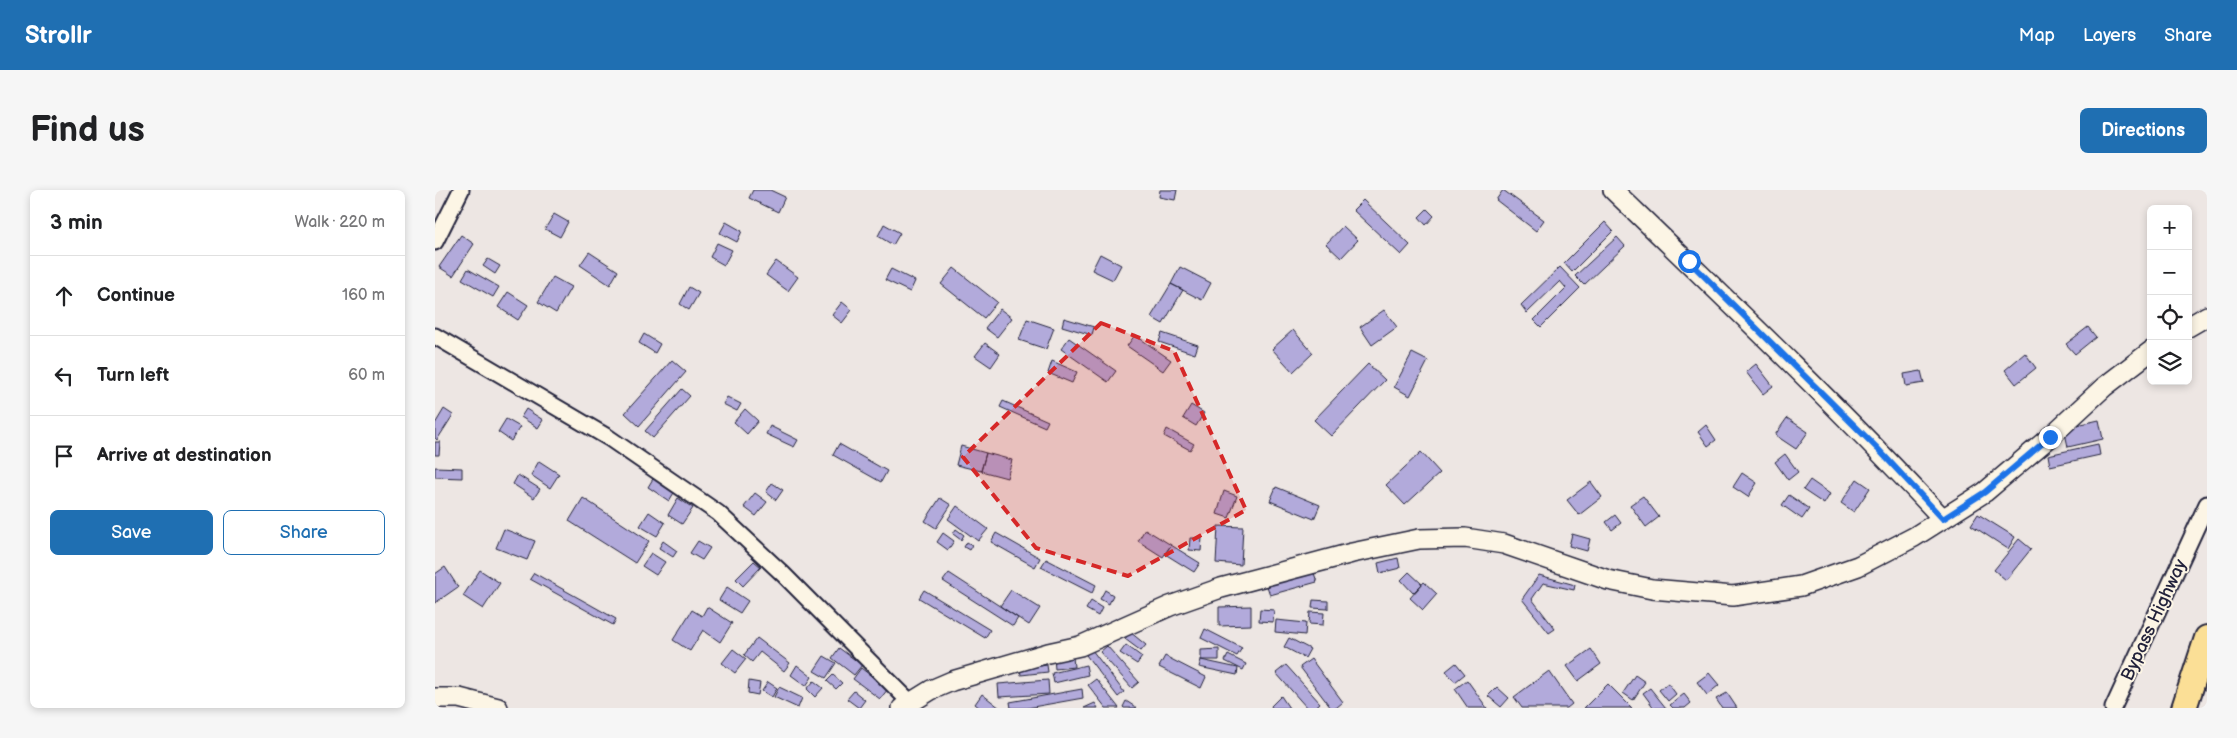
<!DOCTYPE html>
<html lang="en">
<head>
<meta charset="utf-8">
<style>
  :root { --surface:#fff; --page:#f6f6f6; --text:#202124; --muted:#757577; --line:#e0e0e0; --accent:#1f6fb2 }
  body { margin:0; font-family:"Balsamiq Sans",sans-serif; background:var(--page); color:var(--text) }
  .controls { position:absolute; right:15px; top:15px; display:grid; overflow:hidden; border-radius:8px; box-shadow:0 2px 8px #0003 }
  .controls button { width:45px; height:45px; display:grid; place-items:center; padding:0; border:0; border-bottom:1px solid var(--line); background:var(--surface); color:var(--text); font:25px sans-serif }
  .stop { position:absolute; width:15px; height:15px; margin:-11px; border:4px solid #1a73e8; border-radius:50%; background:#fff }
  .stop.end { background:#1a73e8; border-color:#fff; box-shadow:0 1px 5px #0008 }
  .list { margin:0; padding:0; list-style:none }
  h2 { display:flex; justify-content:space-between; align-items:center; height:65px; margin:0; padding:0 20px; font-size:21px }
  h2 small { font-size:16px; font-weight:400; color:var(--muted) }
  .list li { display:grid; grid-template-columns:32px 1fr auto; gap:15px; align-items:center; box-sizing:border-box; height:80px; padding:0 20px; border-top:1px solid var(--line) }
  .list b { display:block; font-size:19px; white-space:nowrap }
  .list em { font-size:16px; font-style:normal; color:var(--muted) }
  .actions { display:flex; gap:10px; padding:15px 20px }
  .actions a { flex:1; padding:11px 0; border:1px solid var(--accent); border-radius:8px; text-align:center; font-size:18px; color:var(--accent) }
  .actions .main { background:var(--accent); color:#fff }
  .icon { flex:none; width:28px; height:28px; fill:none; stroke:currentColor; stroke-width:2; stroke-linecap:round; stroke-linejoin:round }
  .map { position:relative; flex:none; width:1772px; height:518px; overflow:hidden; border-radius:8px }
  header { display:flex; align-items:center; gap:30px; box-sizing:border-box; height:70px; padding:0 25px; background:var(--accent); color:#fff }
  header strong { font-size:24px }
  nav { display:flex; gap:28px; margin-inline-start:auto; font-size:18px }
  .intro { display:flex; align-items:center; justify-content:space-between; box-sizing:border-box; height:120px; padding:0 30px }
  h1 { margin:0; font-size:35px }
  .button { padding:12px 22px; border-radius:8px; background:var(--accent); color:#fff; font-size:18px; font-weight:700 }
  main { display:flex; gap:30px; padding:0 30px }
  aside { flex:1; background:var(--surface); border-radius:8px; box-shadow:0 2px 8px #0003 }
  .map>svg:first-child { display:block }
</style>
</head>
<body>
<header>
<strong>Strollr</strong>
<nav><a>Map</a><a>Layers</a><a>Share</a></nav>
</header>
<div class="intro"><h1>Find us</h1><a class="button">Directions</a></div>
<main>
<aside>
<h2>3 min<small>Walk · 220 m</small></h2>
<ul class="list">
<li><svg class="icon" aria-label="ahead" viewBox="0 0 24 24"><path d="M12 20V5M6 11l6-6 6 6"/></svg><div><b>Continue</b></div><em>160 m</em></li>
<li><svg class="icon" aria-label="left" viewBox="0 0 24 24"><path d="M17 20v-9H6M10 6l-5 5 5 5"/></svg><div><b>Turn left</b></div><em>60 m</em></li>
<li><svg class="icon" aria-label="arrive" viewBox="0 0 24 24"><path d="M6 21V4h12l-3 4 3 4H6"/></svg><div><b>Arrive at destination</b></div></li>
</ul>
<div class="actions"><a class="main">Save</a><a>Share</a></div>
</aside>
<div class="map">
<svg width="1772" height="518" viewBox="0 0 1772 518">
  <rect width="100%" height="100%" fill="#ede6e3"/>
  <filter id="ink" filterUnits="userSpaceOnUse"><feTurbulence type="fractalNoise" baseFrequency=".02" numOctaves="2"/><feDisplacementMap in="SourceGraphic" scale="10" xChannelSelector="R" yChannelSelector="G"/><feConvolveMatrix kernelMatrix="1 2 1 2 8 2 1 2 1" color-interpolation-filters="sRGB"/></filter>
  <g filter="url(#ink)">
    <path fill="#b2aadb" stroke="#22223b" d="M318,0h17l15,7 -7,15 -29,-14z
      M725,0h17l-2,10 -16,-3z
      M1068,0l41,30 -8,11 -40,-31z
      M928,10l47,45 -9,10 -48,-45z
      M992,19l7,7 -8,9 -7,-8z
      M119,24l14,8 -8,15 -15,-8z
      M291,32l16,9 -5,11 -17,-9z
      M1170,32l8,9 -41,41 -8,-9z
      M449,34l16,9 -7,12 -15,-9z
      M908,36l15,14 -17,18 -15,-14z
      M26,45l13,9 -21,32 -14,-9z
      M1182,47l8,9 -41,39 -9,-9z
      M282,53l15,7 -8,15 -14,-8z
      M154,62l29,19 -8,14 -30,-20z
      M665,64l21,11 -8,15 -21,-10z
      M53,69l12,7 -5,8 -12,-8z
      M341,71l22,16 -10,14 -22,-16z
      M745,77l31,16 -9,17 -31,-16z
      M1125,77l20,21 -39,39 -7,-7 32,-32 -6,-7 -33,32 -6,-8z
      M519,78l43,34 -13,16 -43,-34z
      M33,79l31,18 -6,10 -31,-18z
      M456,79l24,12 -5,11 -25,-12z
      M118,87l18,10 -15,26 -18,-11z
      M736,94l12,6 -20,34 -12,-7z
      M254,97l10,6 -10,17 -9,-6z
      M73,102l20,13 -10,15 -20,-13z
      M407,112l10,8 -10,13 -10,-8z
      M565,119l12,9 -15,19 -12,-9z
      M949,120l13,17 -25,18 -12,-18z
      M629,128l30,9 -2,8 -30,-9z
      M592,129l27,9 -8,21 -27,-9z
      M1653,137l8,10 -21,17 -9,-10z
      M858,140l20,23 -20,19 -21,-23z
      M727,143l36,12 -3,9 -36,-12z
      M209,144l16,10 -5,9 -16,-10z
      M700,145l36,25 -8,11 -36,-25z
      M634,148l47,33 -8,11 -47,-33z
      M550,153l15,11 -9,13 -16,-11z
      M977,163l16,8 -18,35 -16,-9z
      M1590,163l11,15 -20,16 -11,-14z
      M237,170l14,12 -47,54 -14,-13z
      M617,171l25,11 -5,11 -24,-10z
      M933,174l17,16 -54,56 -17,-16z
      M1321,174l17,22 -10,8 -17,-22z
      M1486,181l3,12 -18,3 -2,-12z
      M247,199l8,7 -37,42 -8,-7z
      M292,207l14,7 -4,7 -14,-7z
      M568,211l45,20 -3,6 -45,-20z
      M756,215l13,8 -8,13 -13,-8z
      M9,219l9,6 -16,25 -2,-2v-14z
      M91,219l17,11 -5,8 -17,-11z
      M310,219l13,12 -11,13 -13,-12z
      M1352,228l21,14 -12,17 -21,-14z
      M71,229l14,8 -9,14 -13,-9z
      M1664,230l4,19 -35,8 -4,-19z
      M1271,235l10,15 -8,6 -10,-14z
      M335,236l28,14 -4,7 -28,-13z
      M732,239l27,15 -4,6 -26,-14z
      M0,252h5l-1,13h-4z
      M404,254l48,27 -6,11 -48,-27z
      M1663,254l2,11 -50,11 -2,-11z
      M526,256l25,7 -5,18 -25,-6z
      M986,262l19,21 -35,32 -19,-20z
      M551,263l26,7 -5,18 -26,-7z
      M1350,264l13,18 -10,8 -13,-18z
      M104,271l20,13 -9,14 -19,-13z
      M0,277l27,1v10l-27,-1z
      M1307,283l15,10 -9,14 -15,-10z
      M83,285l22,14 -6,9 -21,-14z
      M219,287l21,14 -6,10 -21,-14z
      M1422,289l13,9 -16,24 -13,-9z
      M1375,290l20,14 -6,10 -21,-14z
      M1156,292l11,15 -23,18 -12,-15z
      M337,293l11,7 -7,10 -10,-8z
      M841,297l44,18 -6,14 -44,-18z
      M789,301l13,5 -8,22 -12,-4z
      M320,303l12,9 -11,14 -12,-9z
      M1354,305l20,14 -7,10 -20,-14z
      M1208,306l16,21 -13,10 -16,-22z
      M148,308l66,43 -14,22 -66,-42z
      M243,308l15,10 -11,16 -14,-9z
      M505,308l11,7 -15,23 -11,-7z
      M522,316l31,23 -10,12 -30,-22z
      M214,322l16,11 -8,13 -17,-10z
      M1543,324l37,23 -7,12 -37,-24z
      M1180,325l6,8 -9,7 -6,-8z
      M783,336l25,1 -2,38 -25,-2z
      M69,339l31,12 -8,19 -31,-12z
      M521,339l8,6 -3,5 -8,-6z
      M710,339l26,16 -8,12 -25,-16z
      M508,343l11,8 -6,9 -11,-8z
      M561,343l44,25 -5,9 -44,-25z
      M1137,344l18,5 -3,12 -18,-5z
      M755,348h12l-1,13 -12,-1z
      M1584,349l12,10 -25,31 -12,-10z
      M228,351l14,10 -4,6 -14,-9z
      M263,351l12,7 -8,12 -12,-7z
      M532,352l5,3 -3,5 -5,-3z
      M736,355l29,18 -6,9 -29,-18z
      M216,363l14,9 -9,13 -14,-9z
      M963,368l2,10 -20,5 -2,-10z
      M611,369l50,26 -4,8 -51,-26z
      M319,371l7,6 -18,19 -7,-7z
      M10,377l13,20 -23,16v-29z
      M45,380l20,13 -17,26 -20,-13z
      M974,382l13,12 -9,9 -12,-13z
      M99,383l82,46 -3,6 -83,-46z
      M514,383l69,45 -5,8 -70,-45z
      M879,383l3,9 -47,13 -3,-9z
      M1104,385l36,10 -1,5 -31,-7 -11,16 23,30 -6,4 -27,-34z
      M989,392l13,12 -14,16 -13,-12z
      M292,397l21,14 -8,12 -21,-13z
      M489,400l66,40 -5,8 -66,-40z
      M576,400l29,18 -11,17 -29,-19z
      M670,400l8,5 -4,9 -9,-5z
      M878,410l15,1v8l-16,-1z
      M656,411l11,7 -4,8 -12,-7z
      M816,416v19l-32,1v-19z
      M272,417l25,16 -12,19 -17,-12 -13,21 -17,-11 19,-30 10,6z
      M825,419l14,1 -1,12 -14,-1z
      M875,422l14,1 -1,12 -14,-1z
      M841,430l30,3 -1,12 -30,-3z
      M770,439l37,19 -5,8 -36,-18z
      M695,442l16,13 -5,6 -16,-12z
      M322,448l33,25 -6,8 -24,-19 -8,10 -8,-7z
      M854,448l21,11 -5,9 -21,-11z
      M691,455l16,12 -5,7 -17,-11z
      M672,456l32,36 -7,6 -32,-36z
      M404,458l23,17 -8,10 -22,-17z
      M298,459l13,10 -11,14 -13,-10z
      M784,459v11h-18v-10z
      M1156,459l10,15 -23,17 -11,-15z
      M657,460l32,42 -6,5 -32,-42z
      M793,465l18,9 -3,6 -18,-9z
      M389,466l12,7 -10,15 -12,-7z
      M730,466l41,21 -5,11 -42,-21z
      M638,467l1,10 -19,2 -1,-11z
      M876,469l32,43 -7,6h-5l-31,-41z
      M766,470l37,8 -1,7 -38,-8z
      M1021,473l9,11 -10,8 -9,-11z
      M362,475l15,12 -6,9 -15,-11z
      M612,475l1,7 -27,3 -1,-6z
      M651,475l2,10 -34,8 -2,-10z
      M851,475l34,38 -6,5h-7l-31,-35z
      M426,478l27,21 -8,10 -27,-20z
      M1114,481l23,33 -5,4h-45l-8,-11z
      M1274,483l10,12 -12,10 -10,-13z
      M398,485l9,8 -6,6 -9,-8z
      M1200,485l10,7 -12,18 -10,-7z
      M661,489l23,29h-13l-18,-23z
      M613,490l1,14 -50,3 -1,-13z
      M1032,490l20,28h-19l-13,-19z
      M314,491l11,2 -2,12 -10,-2z
      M379,491l9,7 -8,9 -8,-8z
      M333,492l9,6 -5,9 -10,-6z
      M1233,493l8,11 -8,7 -9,-11z
      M1173,494l24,24h-48z
      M344,497l23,11 -4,10 -24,-11z
      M1062,497l12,11 -8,9 -13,-11z
      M1215,498l16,20h-12l-11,-15z
      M647,499l1,9 -56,10h-16l-1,-6z
      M419,501l11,9 -6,8 -12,-9z
      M1292,503l10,15h-15l-6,-9z
      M547,504l18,14h-20l-5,-4z
      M1249,504l7,9 -6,5h-12l-3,-3z
      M846,506l8,12h-17l-1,-2z
      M691,511l11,7h-13l-1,-1z
      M660,513l3,5h-14z"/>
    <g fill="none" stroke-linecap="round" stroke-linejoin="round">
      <defs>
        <path id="minor" d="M0,52l26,-52
          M0,146l174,102 109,75 65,61 128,129
          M1678,518l94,-204"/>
        <path id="tertiary" d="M1178,0c112,108 224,215 330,329
          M1753,137l19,-11
          M0,508h24l39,10
          M467,518l29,-18 21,-9 96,-28 32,-7 90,-40 51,-18 131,-35 67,-14 46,-1 39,6 104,36 44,9 81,7 68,-10 57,-20 56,-29 71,-45 65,-55 54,-50 47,-36"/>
        <path id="primary" d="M1749,518l23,-70"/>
      </defs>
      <use href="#minor" stroke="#22223b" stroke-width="19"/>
      <use href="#tertiary" stroke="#22223b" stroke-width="22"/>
      <use href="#primary" stroke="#22223b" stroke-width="28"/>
      <use href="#minor" stroke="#fcf5e5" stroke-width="15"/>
      <use href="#tertiary" stroke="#fcf5e5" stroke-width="19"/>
      <use href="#primary" stroke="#fbdf96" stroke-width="24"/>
    </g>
  </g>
  <g fill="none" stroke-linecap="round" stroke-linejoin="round" filter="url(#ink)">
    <path stroke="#1a73e8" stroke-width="6" d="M1254,71l189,188 65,70 42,-27 65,-55"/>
  </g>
  <path fill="#d62828" fill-opacity="0.2" stroke="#d62828" stroke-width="4" stroke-dasharray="10 6" stroke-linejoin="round" d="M666,133l73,28 72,159 -118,66 -92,-28 -73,-91z"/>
  <g text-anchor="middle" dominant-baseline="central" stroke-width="4" stroke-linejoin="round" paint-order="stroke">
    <g font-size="18" fill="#22223b" stroke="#fcf5e5">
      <text transform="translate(1719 430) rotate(-65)">Bypass Highway</text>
    </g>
  </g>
</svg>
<div class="controls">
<button>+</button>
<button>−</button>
<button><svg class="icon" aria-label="locate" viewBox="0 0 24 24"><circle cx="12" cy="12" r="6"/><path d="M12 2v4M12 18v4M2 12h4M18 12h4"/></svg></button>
<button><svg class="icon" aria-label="layers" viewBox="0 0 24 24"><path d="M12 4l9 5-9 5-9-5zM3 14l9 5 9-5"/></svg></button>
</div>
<div class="stop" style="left:1254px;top:71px"></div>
<div class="stop end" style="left:1615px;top:247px"></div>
</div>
</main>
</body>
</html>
